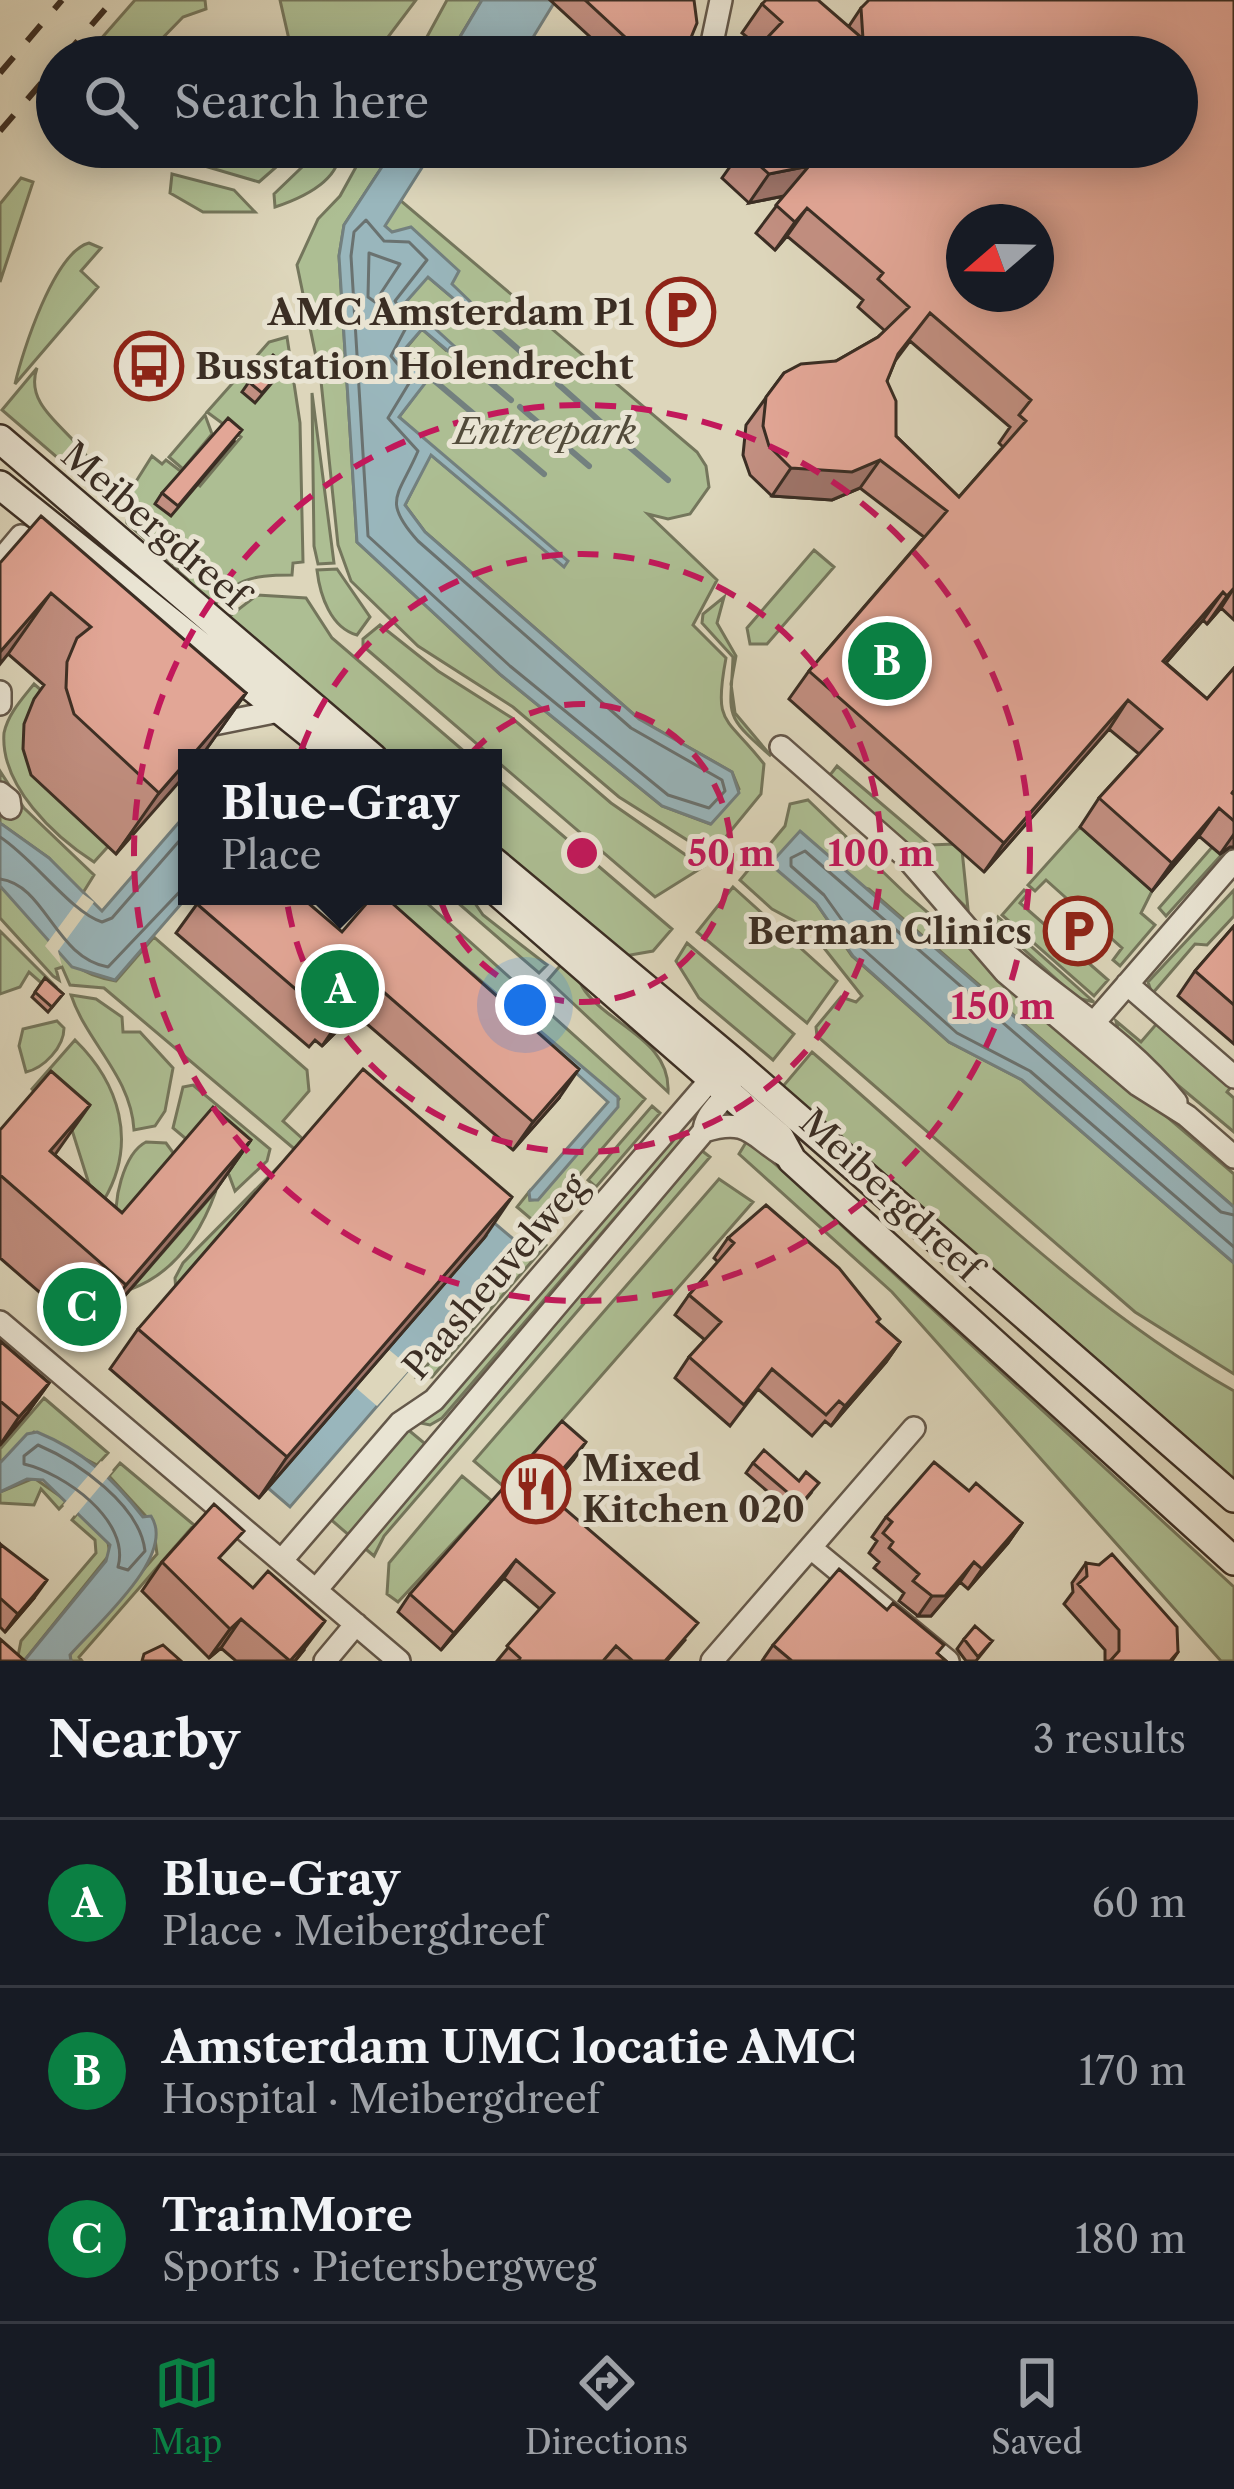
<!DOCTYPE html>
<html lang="en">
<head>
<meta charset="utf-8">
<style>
  :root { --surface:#171b24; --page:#20242c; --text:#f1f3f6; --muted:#9ea1a6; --line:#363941; --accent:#0b8043 }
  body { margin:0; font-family:"Libre Caslon Text",serif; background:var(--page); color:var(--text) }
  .compass { position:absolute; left:946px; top:204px; width:108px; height:108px; border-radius:50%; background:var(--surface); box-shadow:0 6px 30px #0003; rotate:250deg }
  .you { position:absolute; left:525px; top:1005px; width:42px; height:42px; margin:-30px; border:9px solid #fff; border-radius:50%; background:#1a73e8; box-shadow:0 0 0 18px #1a73e833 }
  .badge { display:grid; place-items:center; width:78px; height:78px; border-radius:50%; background:var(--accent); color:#fff; font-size:39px; font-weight:700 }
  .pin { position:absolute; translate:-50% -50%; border:6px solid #fff; box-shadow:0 3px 12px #0006 }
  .popup { position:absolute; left:178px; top:749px; width:324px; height:156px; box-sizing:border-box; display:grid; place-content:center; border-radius:0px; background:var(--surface); filter:drop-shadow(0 3px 9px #0005); font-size:39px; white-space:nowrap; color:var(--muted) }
  .popup b { font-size:45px; color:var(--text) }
  .popup::after { content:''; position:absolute; left:50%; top:100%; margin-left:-24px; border:24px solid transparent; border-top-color:var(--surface) }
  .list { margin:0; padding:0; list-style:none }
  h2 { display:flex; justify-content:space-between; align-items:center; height:156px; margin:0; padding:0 48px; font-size:51px }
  h2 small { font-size:39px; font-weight:400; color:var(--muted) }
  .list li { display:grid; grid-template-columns:78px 1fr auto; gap:36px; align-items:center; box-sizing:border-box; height:168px; padding:0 48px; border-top:3px solid var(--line) }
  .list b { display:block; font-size:45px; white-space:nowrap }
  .list p { margin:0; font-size:39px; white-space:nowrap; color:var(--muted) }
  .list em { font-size:39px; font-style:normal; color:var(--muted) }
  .icon { flex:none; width:66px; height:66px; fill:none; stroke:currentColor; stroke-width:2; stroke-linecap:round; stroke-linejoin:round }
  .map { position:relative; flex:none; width:1234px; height:1661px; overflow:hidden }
  .search { position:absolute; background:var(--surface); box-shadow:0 6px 30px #0003; left:36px; right:36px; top:36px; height:132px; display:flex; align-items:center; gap:30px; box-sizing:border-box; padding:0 42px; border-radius:66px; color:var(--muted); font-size:45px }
  .sheet { height:660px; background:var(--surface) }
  nav { display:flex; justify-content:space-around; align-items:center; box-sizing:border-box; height:168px; border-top:3px solid var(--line); background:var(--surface); font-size:33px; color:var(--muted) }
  nav a { display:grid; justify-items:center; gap:6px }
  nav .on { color:var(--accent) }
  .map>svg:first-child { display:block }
</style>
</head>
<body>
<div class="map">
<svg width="1234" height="1661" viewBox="0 0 1234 1661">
  <rect width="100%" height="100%" fill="#ddd6bb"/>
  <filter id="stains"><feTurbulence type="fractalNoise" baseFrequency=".00167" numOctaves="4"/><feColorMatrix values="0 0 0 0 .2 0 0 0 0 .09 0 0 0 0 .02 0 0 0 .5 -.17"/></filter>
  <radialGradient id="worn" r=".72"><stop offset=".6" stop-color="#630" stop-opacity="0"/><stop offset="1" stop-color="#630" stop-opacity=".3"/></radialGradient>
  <path fill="#adbe93" stroke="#74765c" stroke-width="3" d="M135,0h70l1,9 -23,8 -39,40h-59z
    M280,0h136l-43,57h-80z
    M447,0h35l-34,57h-32z
    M197,147h102l-40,35 -75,-22z
    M323,147h17c2,33 -38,51 -65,60l-1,-13z
    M367,147h28l-51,78 -5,31 18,286 144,133 161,131 48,18 29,-35 -7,-17 -93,-53 -214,-187 -20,-27 25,-51 134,112 -165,-149 30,-40 -27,-24 20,-24 25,22 -42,-49 22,-26 47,40 5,-5 -95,-85 16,-26 297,252 9,14 3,21 -19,27 -22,5 -20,-5 69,66 -24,45 33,33c-13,69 0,57 38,106l-3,30 -50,61 -92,-58 -106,-90 -95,-61 -67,-65 -13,-36 -17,-164 -24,-116 21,-46 22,-23z
    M172,174l62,16 21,22h-52l-33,-19z
    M21,178l12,4 -33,100v-78z
    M89,243l12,5 -20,23 17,16 -83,97c7,-31 39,-132 74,-141z
    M287,337l13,86 3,139 -10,1 -1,12c-45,0 -55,4 -84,37l-24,-38 -57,-51 -2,-24 27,-43 10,8 4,-4 34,26 41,-49 -34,-25 62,-70z
    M37,368c-18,51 68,73 58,122l-93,-80z
    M312,393l22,170 -16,1 -4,-18z
    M205,415l7,19 -29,35 -14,-12z
    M814,550l20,17 -67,77h-17l-3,-16z
    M337,569l33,48 -13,18c-26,-7 -37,-39 -40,-65z
    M257,595l49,3 26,40 140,120h-92l-158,-136z
    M724,597l-7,26 19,33 -5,28 4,29 36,43c-50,-43 -40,-40 -38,-99l-31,-34 1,-9z
    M380,625l58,46 74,47 99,85 92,64 -48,30 -292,-251v-7z
    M34,684l22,19 58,137 -20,22c-39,-25 -94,-76 -90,-129 4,-19 18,-34 30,-49z
    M837,766l93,79 24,-1 8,6 6,59 -138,-134z
    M0,771l24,37 70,67 -13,21 -32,-38 -49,-35z
    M493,776l179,153 -19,22 -28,5 -132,-102z
    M808,800l98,94 328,280v33l-365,-318 -98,-26 45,40 36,53 97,86 73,38 212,183v111l-99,-62 -318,-276 -1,-9 25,-30 15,5 6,-6 -53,-67 -37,-20 -32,-29 45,-54 5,-22z
    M1234,822v19l-68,75 -7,-8z
    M1080,827l72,64 -11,22 14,12 -35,41 -7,-6 9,-12 -76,-68 -11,11 -7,-6z
    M0,886c13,14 30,26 42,41 24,32 33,47 74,54l38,-44 153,133 2,21 -26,30 21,19 -6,12 -194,-164 -34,-3 -8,-18 -6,2 3,11 -6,-4 -53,-58z
    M733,887l104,94 -30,42 -110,-91z
    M1024,890l4,3 -8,10 88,77 -14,16 -92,-81z
    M1234,890v26l-27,29 -12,-1 -43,50 -4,-12z
    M381,896h38l226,203 -108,125 -20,-17 12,-15 1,8 8,-1 81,-100z
    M450,896h20l13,19 64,50 -8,8z
    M998,917l96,85 -17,-4 -82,-75z
    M0,931l56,56 -2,7 -25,-22 -9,15 -20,7z
    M687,943l107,91 -21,26 -74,-62 -23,-37z
    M565,960c12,10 12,20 20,31 26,35 86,50 83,101l-120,-112z
    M71,995l25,4 26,18 1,15h17l33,36 -8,43 -10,15 -21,4c-3,-54 -47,-87 -63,-135z
    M57,1021l7,7c0,19 -20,40 -38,44l-7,-26 4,-17z
    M1116,1021l25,21 18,-21 74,63 -6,8 7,6v34l-114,-95z
    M75,1040c44,43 63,102 29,160l-9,3 -23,-73 -40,-41z
    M812,1052c136,116 267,251 422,339v90l-455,-390z
    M193,1085l77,64 -3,12 -32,30 -6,-16 -56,-47 10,-41z
    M652,1106l8,7 -64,74 -8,-7z
    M672,1131l10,9 -240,278 -12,7 -14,-3z
    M748,1139l486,448v74h-13l-329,-369 -153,-138z
    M146,1142l20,1 11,15 -59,69c-7,-23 6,-74 28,-85z
    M701,1150l9,7 -326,379 -10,20 -13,-11z
    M281,1164l-105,128 -1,-14 8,-15z
    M719,1179l34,23 -249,285 -30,-26z
    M216,1191c-15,41 -41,82 -85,98z
    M538,1237l8,8 -114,132h-15z
    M44,1398l64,55 -11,12 -63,-33 -34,31v-14z
    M406,1428l23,19 -78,90 -23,-20z
    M120,1463l74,62 -115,132 3,4h-11l-1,-7 87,-100 -4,-30 -44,-48z
    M462,1476l30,25 -94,101 -11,-8 2,-31z
    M34,1478l33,23 -8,8 -18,-20 -7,16 -34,-2v-11z
    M79,1511l28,26 3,17 -86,107h-7l4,-20 75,-88 -1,-13 -23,-20z"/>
  <path fill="#99b6bc" stroke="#73807f" stroke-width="3" d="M482,0h69l3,3 -33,54h-73z
    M395,147h40l-50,79 7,6 19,-5 48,44 -7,13 27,26 -5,6 -46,-39 -22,25 48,44 -6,5 -26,-22 -20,23 28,25 -31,40 169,144 -4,6 -133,-112 -26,50 20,27 214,187 93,53 7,21 -28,31 -49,-18 -161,-131 -144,-133 -18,-286 5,-31z
    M187,813l1,83 -73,84 -43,-13 -72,-81v-63l49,35 53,53z
    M800,831l434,376v56l-212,-183 -73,-38 -96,-86 -37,-53 -46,-39z
    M381,896l237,201v10l-80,93h-8l-1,-8 79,-90z
    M358,1108l160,135 -228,264 -22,-19 215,-250z
    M37,1432c46,19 76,46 106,85l8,-1c26,39 -52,106 -81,139l1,6h-47l82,-100 4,-16 -67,-65 -16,-1 -27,13v-29l27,-29z"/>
  <path fill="#ddd6bb" d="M83,894l11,8 -36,49 4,15 -17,-20z
    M388,1349l23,19 -34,38 -22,-19z
    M101,1461l12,10 -38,45 -12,-11z"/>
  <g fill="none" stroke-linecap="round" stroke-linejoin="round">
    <path stroke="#6a7270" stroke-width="3" d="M366,220l18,21 25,1 18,18 -32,41 13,23 -17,32 20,24 -23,38 30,33c-19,45 -37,49 0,90l213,187 91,52 3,11 -16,17 -41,-13 -158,-129 -142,-130 -17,-280 3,-24z
      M369,253l31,11 -25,38 -7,-5z
      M0,837c34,22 72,76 102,85l10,-4 75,-86
      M0,879c46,6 55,79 108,88l79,-83
      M1234,1215l-13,-3 -416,-361 -14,7v8l33,29 38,53 95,85 73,38 204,176
      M38,1445c40,17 102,60 107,106l-17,19 -10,-3c13,-47 -55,-94 -94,-103v-8z"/>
    <path stroke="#73807f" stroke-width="6" d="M477,313l75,66
      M451,349l60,51
      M430,377l58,49
      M558,384l63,56
      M520,407l69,59
      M497,434l47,40
      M626,444l42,36"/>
    <defs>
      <path id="street" d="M709,57l12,-57
        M663,150l1,-3
        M0,561l21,-25
        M0,692v12
        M199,727l80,-16
        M781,747l124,109 100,116 133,113 49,31 47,41
        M0,793l9,7 1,8
        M987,937c61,58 136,98 189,165
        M1127,984l107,93
        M1085,1033l149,-172
        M704,1131c48,-15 48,8 88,29
        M0,1322l399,339
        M811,1548l137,113
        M282,1560l118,-137 34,-23 284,-329
        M316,1590l388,-459c1,-20 23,-29 27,-49
        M325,1661l31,-37
        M712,1661l202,-233"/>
      <path id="secondary" d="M0,439l373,319
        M0,485l340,273
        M493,861l241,201 500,436
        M493,888l287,250 12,22 442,401"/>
    </defs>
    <use href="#street" stroke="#64584a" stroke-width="26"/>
    <use href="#secondary" stroke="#3b2e24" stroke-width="32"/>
    <use href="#street" stroke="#e9e4d3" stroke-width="21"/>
    <use href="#secondary" stroke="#e9e4d3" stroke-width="27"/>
    <path stroke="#3b2e24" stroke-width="6" stroke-dasharray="21 21" stroke-linecap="butt" d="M64,57l49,-57
      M0,73l62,-73
      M0,131l57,-66"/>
  </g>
  <path fill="#c28f81" stroke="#3b2e24" stroke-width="3" fill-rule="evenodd" d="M550,0h133v57h-71z
    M1234,0v620l-13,-12 -14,16 -4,-4 -37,43 41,36 27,-31v179h-4l-10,7 -21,-18 -47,55 -72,-64 19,-29 40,-44 -30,-25 -125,143 -195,-173 20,-28 115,-134 -64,-49 -28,12 -60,-4 -22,-21 -7,-20 3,-30 38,-52 52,-12 42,-24 7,-6 -27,-24 5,-7 -76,-64 -12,14 -19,-17 28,-37 -35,7 -27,-25 22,-31h433l-418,-100 -17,-14 20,-29 87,22 12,-18zM910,341l100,86 -11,16 4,4 -44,50 -63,-61 -9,-55 8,-20z
    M286,366l-31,37 -13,-11 7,-10z
    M235,440l-64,76 -16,-12 7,-11z
    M0,563l246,130 -46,65h-13l-71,96 -85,-79 -8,-26 1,-25 10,-25 10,-14 -36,-31z
    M197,904l145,28 217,166 -46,52 -154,-133 -12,14 -6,-4 -19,19 -7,-6 -6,7 -133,-114z
    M1234,926v118l-56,-48 17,-25z
    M45,978l18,16 -15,18 -16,-15z
    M0,1130l55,25 67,58 129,-73 -36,51 -125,145 -90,-78z
    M484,1238l-225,260 -149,-129 28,-40z
    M728,1238l150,85 22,19 -14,20 -55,64 -6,-5 -13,15 -54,-47 -28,37 -55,-48 14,-21 16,-17 -30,-25 14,-20 29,-33 -4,-4z
    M0,1341l49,42 -21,29 -28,33z
    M574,1459l-28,33 139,148 -18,21h-170l43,-52 -36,-31 -63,72 -43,-38 12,-18z
    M753,1463l58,30 -17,21 -48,-41z
    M969,1491l53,32 -14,20 -40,46 -8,-7 -29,34h-13l-19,-15 5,-8 -30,-25 5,-6 -10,-9 8,-12 -5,-4 14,-20z
    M0,1544l34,54 -29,34 -5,-5z
    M222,1561l82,89 -9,11h-59l-15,-13 -12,10 -67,-67 20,-29z
    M1086,1563l92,89 -6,9h-67v-11l-41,-46 9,-12 -1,-9z
    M887,1610l59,51h-184l11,-16z
    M964,1639l28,2 -16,20h-10l-9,-12z"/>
  <path fill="#9e7469" stroke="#3b2e24" stroke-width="3" d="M809,166l-20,29 -40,8 20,-29z
    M807,208l-20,28 -12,14 20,-28z
    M880,460l-20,28 -28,12 -60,-4 19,-28z
    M1234,588l-13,20 -14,16 20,-28z
    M1223,592l-20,28 -60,69 20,-28z
    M51,593l-43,61 -8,10v-12z
    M246,693l-46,65h-10z
    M1128,700l-19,29 -125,143 20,-29z
    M187,761v12l-71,81 43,-61z
    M1219,808l-20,28 -47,55 20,-28z
    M1234,834v13h-4l-10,7z
    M379,988l-20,29 -12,14 20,-28z
    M361,998l-20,29 -19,19 20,-29z
    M579,1069l-20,29 -46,52 20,-28z
    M90,1105l-36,51 -4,-5z
    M251,1140l-36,51 -125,145 36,-51z
    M512,1197l-28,41 -225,260 28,-41z
    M900,1342l-14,20 -55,64 14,-20z
    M49,1383l-21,29 -28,33 19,-28z
    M586,1442l-12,17 -42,49 12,-17z
    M1022,1523l-14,20 -40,46 14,-20z
    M516,1560l-12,18 -63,72 13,-17z
    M974,1562l-14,20 -29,34h-13l14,-20z
    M47,1580l-13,18 -29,34 13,-18z
    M241,1619l-20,29 -12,10 21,-29z
    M325,1621l-30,40h-5z"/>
  <path fill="#e2a696" stroke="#3b2e24" stroke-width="3" fill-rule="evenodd" d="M585,0h109l3,23 -14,34h-48l5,-6z
    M766,0h52l45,39 -2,-31 8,-8h365v588l-7,8 -4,-4 -60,69 44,38 27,-31v122l-2,3 2,2v26l-15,-13 -47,55 -73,-65 63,-69 -34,-29 -124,143 -195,-172 138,-160 -67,-51 -28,12 -61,-4 -22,-22 -6,-20 3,-29 18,-24 17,-9 35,-3 42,-24 31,-30 -31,-28 5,-6 -76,-65 -12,14 -19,-17 33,-39 -40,8 -27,-24 2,-3h433v-90h-428l33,-35 -20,-18zM964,222h72v72h-72zM930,313l101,87 -12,15 7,6 -67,76 -63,-61v-35l-9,-20 11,-27z
    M273,355l13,11 -24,27 -13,-11z
    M228,418l14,12 -64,76 -16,-13z
    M41,516l205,177 -56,65h-3v3l-28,32 -85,-79 -8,-26 1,-26 10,-24 14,-11 -40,-34 -51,59v-89z
    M204,896h96l42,36 31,-36h11l195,173 -46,53 -154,-134 -12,15 -6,-5 -19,19 -7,-5 -6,6 -132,-114z
    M1234,926v79l-39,-34z
    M45,978l18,16 -11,13 -17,-15z
    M363,1069l149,128 -225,260 -149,-128z
    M51,1071l39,34 -40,46 72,62 91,-106 38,33 -125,145 -126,-110v-45z
    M766,1205l73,63 41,51 -3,3 23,20 -55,64 -6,-5 -13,14 -54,-46 -28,36 -55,-48 32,-35 -32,-27 45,-52 -6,-5z
    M0,1341l49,42 -30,34 -19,-16z
    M562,1421l24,21 -42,49 154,132 -33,38h-32l-17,-15 -13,15h-85l2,-3 -13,-12 47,-53 -38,-33 -62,73 -44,-39z
    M764,1450l35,31 7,-9 13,11 -18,21 -48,-41z
    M934,1462l35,29 7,-8 46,40 -40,46 -8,-7 -29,34h-13l-19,-15 6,-7 -30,-26 4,-6 -10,-9 9,-11 -6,-5z
    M214,1504l30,27 -25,27 34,30 15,-17 57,50 -35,40 -49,-42 -11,10 -68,-67z
    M0,1544l47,36 -29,34 -18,-16z
    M1112,1554l65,73 1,25 -8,9h-60l9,-10v-21l-41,-46 9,-8 -1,-13 13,2z
    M839,1569l48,41 6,-7 51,42 -7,8 9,8h-154l-19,-16z
    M975,1626l17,15 -14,16 -14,-18z
    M0,1639l25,22h-25z
    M163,1645l18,16h-39l2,-7z"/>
  <g fill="none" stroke="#c2185b" stroke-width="6" stroke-dasharray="21 15">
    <circle cx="582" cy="853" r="149"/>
    <circle cx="582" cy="853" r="299"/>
    <circle cx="582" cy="853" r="448"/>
  </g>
  <defs>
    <symbol id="parking-ring" viewBox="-11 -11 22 22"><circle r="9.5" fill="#e9e4d3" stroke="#8f2418" stroke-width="1.5"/><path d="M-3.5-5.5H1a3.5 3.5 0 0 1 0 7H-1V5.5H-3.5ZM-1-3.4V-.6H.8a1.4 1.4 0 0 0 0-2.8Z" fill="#8f2418"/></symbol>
    <symbol id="bus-ring" viewBox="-11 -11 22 22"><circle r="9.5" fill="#e9e4d3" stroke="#8f2418" stroke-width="1.5"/><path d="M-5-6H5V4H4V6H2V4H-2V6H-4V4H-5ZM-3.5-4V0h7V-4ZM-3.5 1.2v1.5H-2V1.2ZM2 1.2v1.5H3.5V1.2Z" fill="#8f2418"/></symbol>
    <symbol id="restaurant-ring" viewBox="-11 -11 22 22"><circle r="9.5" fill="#e9e4d3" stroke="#8f2418" stroke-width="1.5"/><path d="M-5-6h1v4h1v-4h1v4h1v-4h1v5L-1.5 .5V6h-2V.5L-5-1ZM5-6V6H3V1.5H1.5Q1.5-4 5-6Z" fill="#8f2418"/></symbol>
  </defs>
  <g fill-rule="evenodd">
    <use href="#parking-ring" x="643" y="274" width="76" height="76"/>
    <use href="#bus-ring" x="111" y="328" width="76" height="76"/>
    <use href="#parking-ring" x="1040" y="893" width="76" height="76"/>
    <use href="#restaurant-ring" x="498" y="1451" width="76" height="76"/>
  </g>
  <g text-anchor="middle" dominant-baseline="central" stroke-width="10" stroke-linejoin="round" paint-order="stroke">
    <g font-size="36" font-weight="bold" fill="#3b2e24" stroke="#e9e4d3" text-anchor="end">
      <text x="634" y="312">AMC Amsterdam P1</text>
      <text x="195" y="366" text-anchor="start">Busstation Holendrecht</text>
      <text x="1032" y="931">Berman Clinics</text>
      <text x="582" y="1468" text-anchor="start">Mixed<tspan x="582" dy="41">Kitchen 020</tspan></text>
    </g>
    <g font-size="36" font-style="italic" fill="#524b3a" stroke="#e9e4d3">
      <text x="545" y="431">Entreepark</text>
    </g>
    <g font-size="36" fill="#3b2e24" stroke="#e9e4d3">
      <text transform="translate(155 525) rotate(41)">Meibergdreef</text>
      <text transform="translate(891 1195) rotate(43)">Meibergdreef</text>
      <text transform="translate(495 1276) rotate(-49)">Paasheuvelweg</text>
    </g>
  </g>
  <circle cx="582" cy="853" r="18" fill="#c2185b" stroke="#e9e4d3" stroke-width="6"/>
  <g font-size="36" text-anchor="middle" font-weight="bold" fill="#c2185b" stroke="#e9e4d3" stroke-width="10" stroke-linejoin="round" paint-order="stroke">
    <text x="731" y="866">50 m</text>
    <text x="881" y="866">100 m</text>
    <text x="1003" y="1019">150 m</text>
  </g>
  <rect width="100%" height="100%" filter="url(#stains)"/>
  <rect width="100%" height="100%" fill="url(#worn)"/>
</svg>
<svg class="compass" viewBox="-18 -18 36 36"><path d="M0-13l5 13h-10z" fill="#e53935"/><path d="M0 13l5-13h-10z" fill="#9ea1a6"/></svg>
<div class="you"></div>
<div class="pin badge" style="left:340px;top:989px">A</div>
<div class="popup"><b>Blue-Gray</b>Place</div>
<div class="pin badge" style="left:887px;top:661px">B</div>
<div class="pin badge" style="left:82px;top:1307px">C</div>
<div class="search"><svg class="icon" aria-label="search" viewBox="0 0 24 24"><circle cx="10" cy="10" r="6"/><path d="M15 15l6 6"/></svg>Search here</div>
</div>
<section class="sheet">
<h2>Nearby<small>3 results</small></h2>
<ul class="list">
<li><span class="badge">A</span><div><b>Blue-Gray</b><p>Place · Meibergdreef</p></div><em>60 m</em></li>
<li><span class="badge">B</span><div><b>Amsterdam UMC locatie AMC</b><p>Hospital · Meibergdreef</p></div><em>170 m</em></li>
<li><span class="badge">C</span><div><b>TrainMore</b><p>Sports · Pietersbergweg</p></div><em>180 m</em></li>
</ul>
</section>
<nav>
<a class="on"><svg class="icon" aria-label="map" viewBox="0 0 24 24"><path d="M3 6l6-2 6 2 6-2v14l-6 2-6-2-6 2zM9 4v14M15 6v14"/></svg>Map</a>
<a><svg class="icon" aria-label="directions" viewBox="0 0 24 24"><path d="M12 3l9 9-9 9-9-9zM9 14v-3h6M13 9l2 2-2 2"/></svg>Directions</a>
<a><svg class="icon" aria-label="saved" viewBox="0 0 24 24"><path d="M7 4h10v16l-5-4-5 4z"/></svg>Saved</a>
</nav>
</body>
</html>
